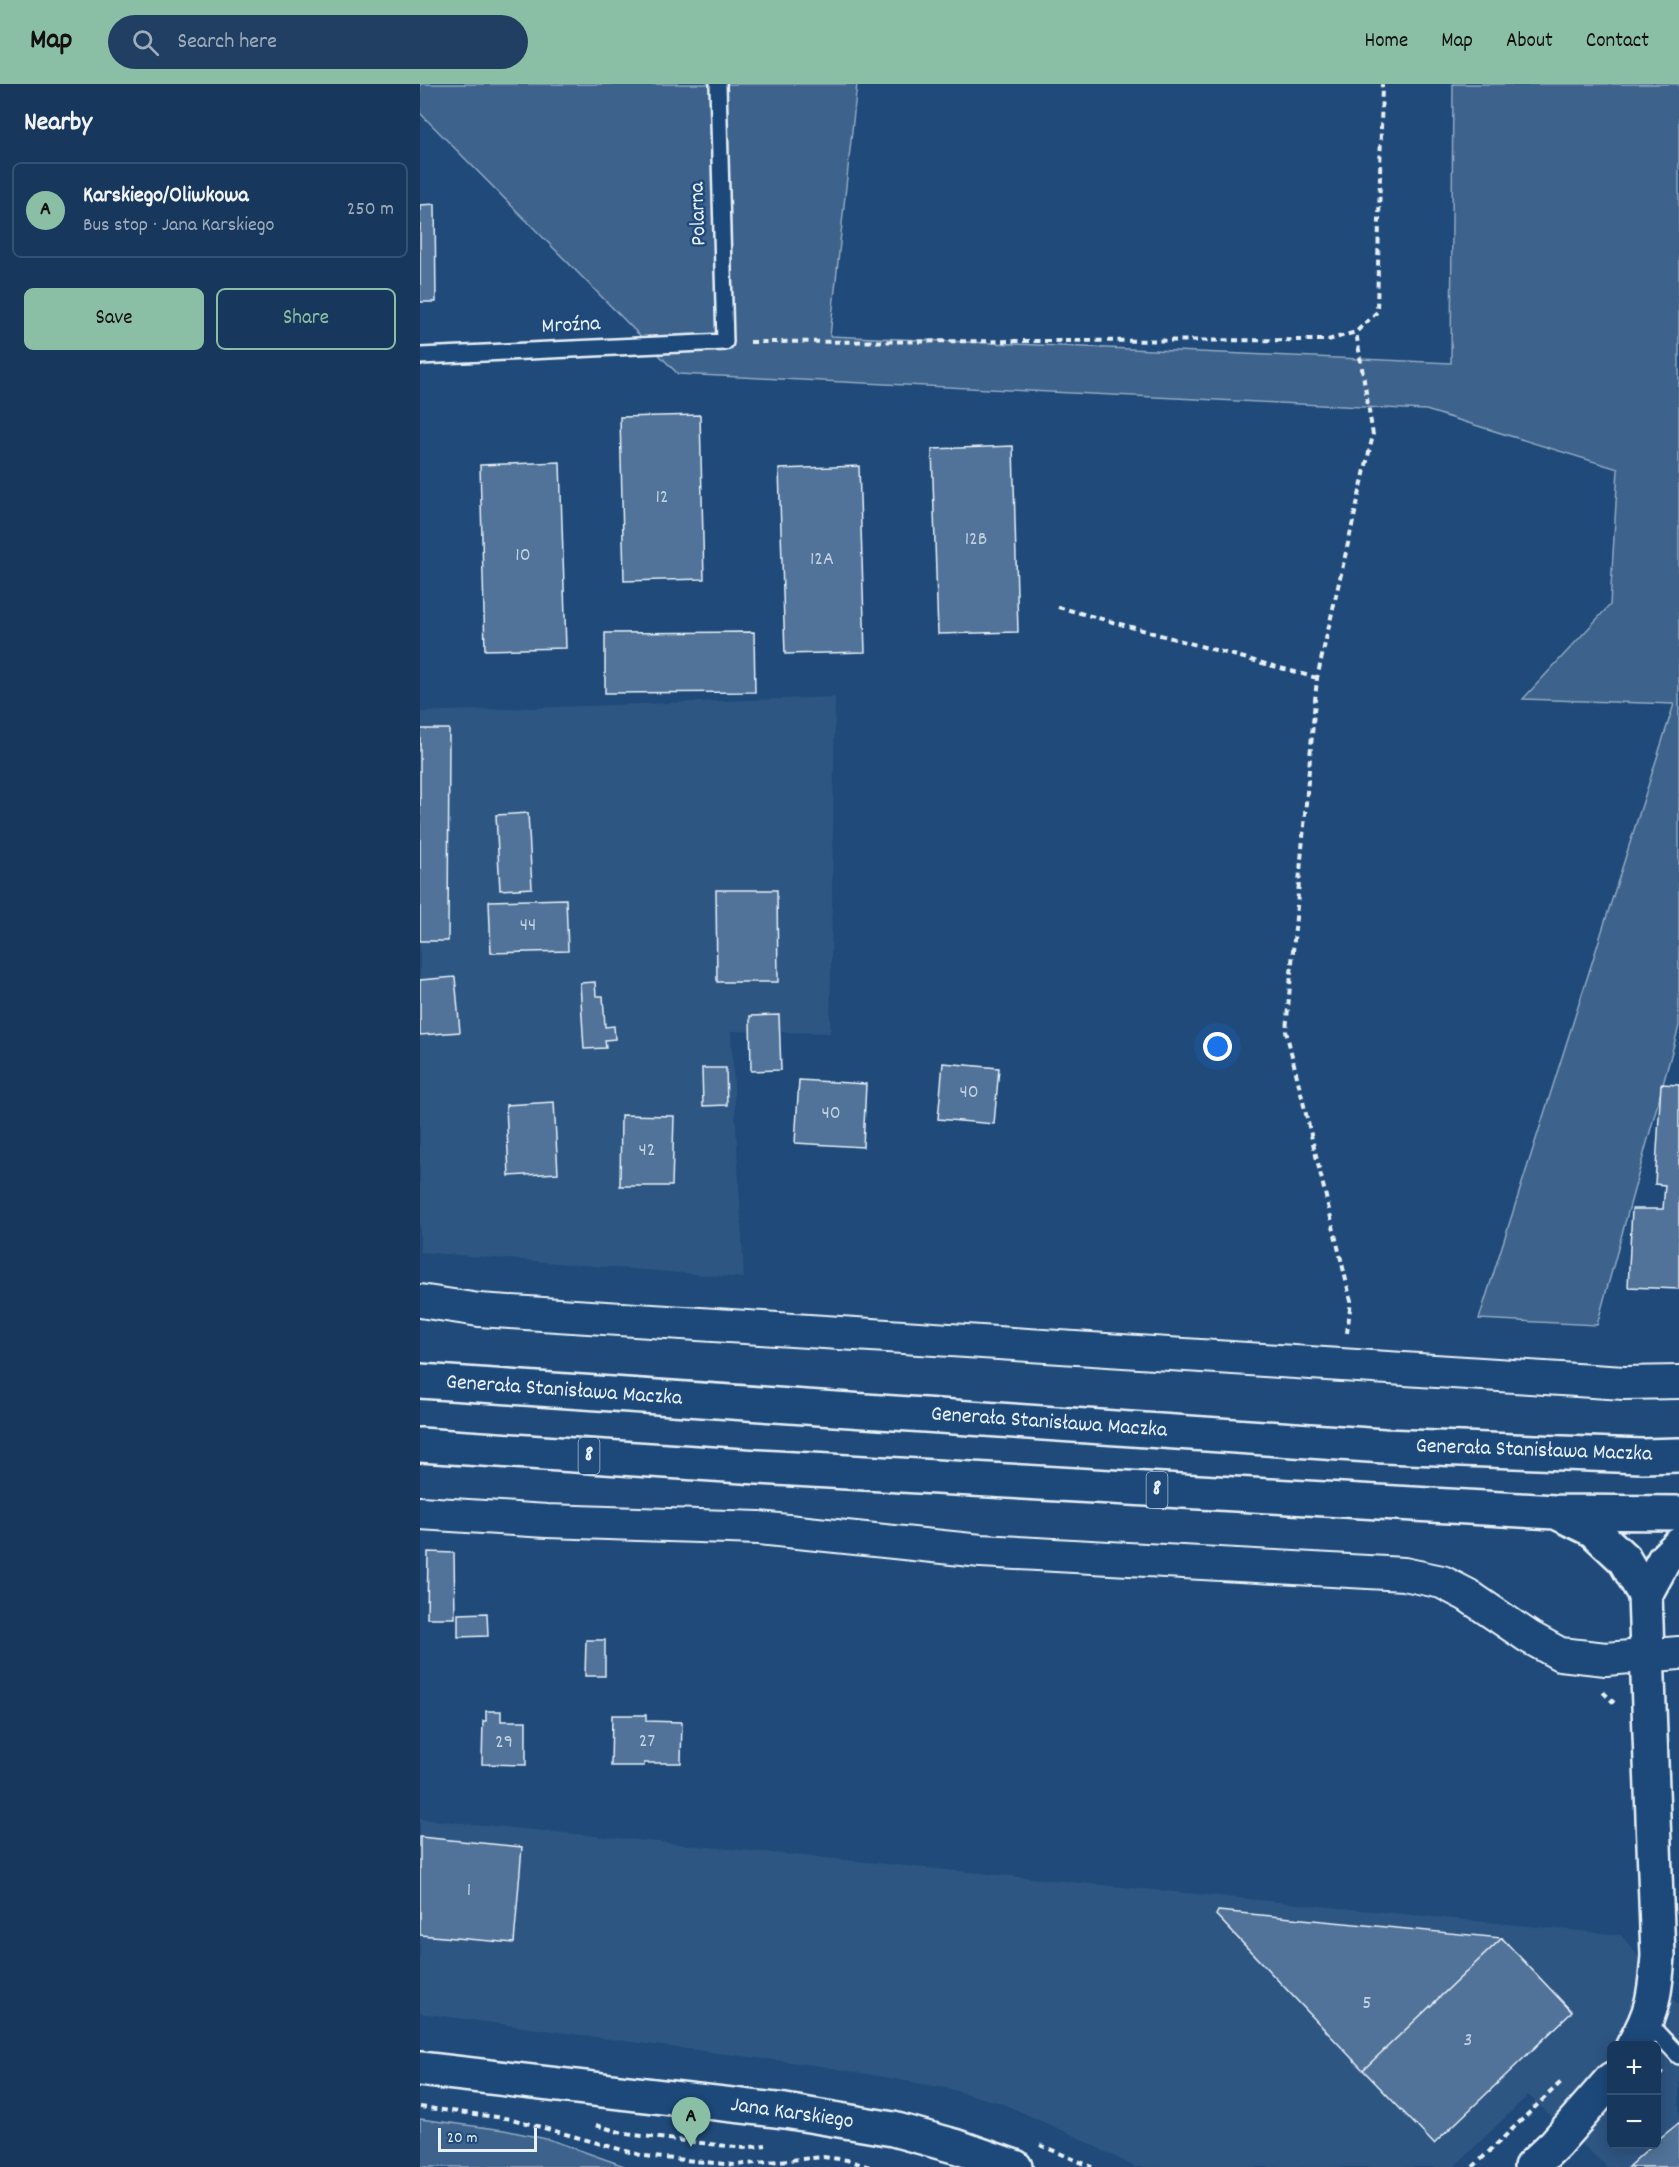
<!DOCTYPE html>
<html lang="en">
<head>
<meta charset="utf-8">
<style>
  :root { --surface:#17385c; --page:#203f62; --text:#f1f3f6; --muted:#9eacbb; --line:#365272; --accent:#8abfa5 }
  body { margin:0; font-family:Dekko,sans-serif; background:var(--page); color:var(--text) }
  .controls { position:absolute; right:18px; bottom:18px; display:grid; overflow:hidden; border-radius:9px; box-shadow:0 3px 15px #0003 }
  .controls button { width:54px; height:54px; display:grid; place-items:center; padding:0; border:0; border-bottom:2px solid var(--line); background:var(--surface); color:var(--text); font:30px sans-serif }
  .scale { position:absolute; left:18px; bottom:15px; width:99px; box-sizing:border-box; padding-left:6px; border:3px solid #e8f1f8; border-top:0; font-size:16px; line-height:21px; white-space:nowrap; color:#e8f1f8; -webkit-text-stroke:4px #1f4a7a; paint-order:stroke }
  .you { position:absolute; left:798px; top:963px; width:21px; height:21px; margin:-15px; border:4px solid #fff; border-radius:50%; background:#1a73e8; box-shadow:0 0 0 9px #1a73e833 }
  .badge { display:grid; place-items:center; width:39px; height:39px; border-radius:50%; background:var(--accent); color:#111; font-size:20px; font-weight:700 }
  .pin { position:absolute; translate:-50% -50px; filter:drop-shadow(0 2px 3px #0008) }
  .pin::after { content:''; position:absolute; top:32px; width:21px; height:18px; background:inherit; clip-path:polygon(0 0,100% 0,50% 100%) }
  .list { margin:0; padding:0; list-style:none }
  h2 { display:flex; justify-content:space-between; align-items:center; height:78px; margin:0; padding:0 24px; font-size:26px }
  h2 small { font-size:20px; font-weight:400; color:var(--muted) }
  .list li { display:grid; grid-template-columns:39px 1fr auto; gap:18px; align-items:center; box-sizing:border-box; height:96px; margin:0 12px 12px; padding:0 12px; border:2px solid var(--line); border-radius:9px }
  .list b { display:block; font-size:22px; white-space:nowrap }
  .list p { margin:0; font-size:20px; white-space:nowrap; color:var(--muted) }
  .list em { font-size:20px; font-style:normal; color:var(--muted) }
  .actions { display:flex; gap:12px; padding:18px 24px }
  .actions a { flex:1; padding:14px 0; border:2px solid var(--accent); border-radius:9px; text-align:center; font-size:21px; color:var(--accent) }
  .actions .main { background:var(--accent); color:#111 }
  .icon { flex:none; width:33px; height:33px; fill:none; stroke:currentColor; stroke-width:2; stroke-linecap:round; stroke-linejoin:round }
  .map { position:relative; flex:none; width:1259px; height:2083px; overflow:hidden }
  header { display:flex; align-items:center; gap:36px; box-sizing:border-box; height:84px; padding:0 30px; background:var(--accent); color:#111 }
  header strong { font-size:28px }
  nav { display:flex; gap:33px; margin-inline-start:auto; font-size:21px }
  .search { width:420px; height:54px; background:var(--page); display:flex; align-items:center; gap:15px; box-sizing:border-box; padding:0 21px; border-radius:33px; color:var(--muted); font-size:22px }
  main { display:flex }
  aside { flex:1; background:var(--surface) }
  .map>svg:first-child { display:block }
</style>
</head>
<body>
<header>
<strong>Map</strong>
<div class="search"><svg class="icon" aria-label="search" viewBox="0 0 24 24"><circle cx="10" cy="10" r="6"/><path d="M15 15l6 6"/></svg>Search here</div>
<nav><a>Home</a><a>Map</a><a>About</a><a>Contact</a></nav>
</header>
<main>
<aside>
<h2>Nearby<small></small></h2>
<ul class="list">
<li><span class="badge">A</span><div><b>Karskiego/Oliwkowa</b><p>Bus stop · Jana Karskiego</p></div><em>250 m</em></li>
</ul>
<div class="actions"><a class="main">Save</a><a>Share</a></div>
</aside>
<div class="map">
<svg width="1259" height="2083" viewBox="0 0 1259 2083">
  <rect width="100%" height="100%" fill="#1f4a7a"/>
  <filter id="ink" filterUnits="userSpaceOnUse"><feTurbulence type="fractalNoise" baseFrequency=".0167" numOctaves="2"/><feDisplacementMap in="SourceGraphic" scale="12" xChannelSelector="R" yChannelSelector="G"/><feConvolveMatrix kernelMatrix="1 2 1 2 8 2 1 2 1" color-interpolation-filters="sRGB"/></filter>
  <g filter="url(#ink)">
    <path fill="#2e5683" fill-rule="evenodd" d="M415,613l-5,336 -99,-2 13,247 -324,-26v-540z
      M0,1735l1201,116 58,71v161h-72l-79,-72 -74,72h-319l-62,-32 -72,-32 -56,-15 -124,-22 -189,-24 -212,-29zM1192,1962h44v98h-44z"/>
    <path fill="#3c628c" stroke="#92aac2" stroke-width="1.5" d="M0,0h437l-27,252 621,27 2,-279h226v942l-82,299 -118,-6 195,-615 -151,-5 87,-94 8,-136 -192,-59 -748,-36 -258,-261z
      M0,2035l84,11 47,10 76,27h-207z"/>
    <path fill="#517399" stroke="#e8f1f8" stroke-width="1.5" d="M15,120l1,98h-16v-97z
      M280,331l4,164 -80,2 -4,-164z
      M593,362l5,186 -80,2 -6,-185z
      M140,378l6,186 -81,2 -5,-185z
      M439,382l6,186 -80,2 -6,-185z
      M334,548l1,60 -150,1v-60z
      M0,645h29l-1,212h-28z
      M108,729l4,75 -32,2 -4,-75z
      M296,806h61l1,92h-61z
      M146,815l2,52 -77,2 -2,-52z
      M35,893l5,55 -40,3v-55z
      M175,898l1,14h7l2,31 9,-1 1,13 -10,1 1,8 -22,1 -4,-66z
      M359,931l2,55 -30,1 -1,-55z
      M523,979l56,5 -5,56 -56,-5z
      M282,984h24l1,37 -24,1z
      M379,996l67,4 -3,63 -68,-4z
      M1241,1000l18,1v204l-51,-2 4,-78h31l2,-24 -10,-1z
      M134,1018l4,71 -49,3 -3,-71z
      M201,1031l53,1 -2,70h-52z
      M8,1468l26,1 1,65h-28z
      M67,1529l1,23 -30,1v-23z
      M166,1556h19v36h-20z
      M66,1627h15v10h25v44l-44,-1 1,-43h3z
      M192,1631h34v6l36,1 -1,41h-37v3h-33z
      M0,1753l102,10 -8,96 -94,-8z
      M798,1827l284,27 -139,132 -147,-155z
      M1082,1854l70,74 -138,132 -71,-74z
      M1259,2039v44h-51l25,-23h3v-3z"/>
    <g fill="none" stroke-linecap="round" stroke-linejoin="round">
      <defs>
        <path id="service" d="M0,272l305,-14 -7,-258
          M1227,1938l32,34"/>
        <path id="minor" d="M0,1217l59,9 1145,73 55,-1
          M0,1429l127,8 212,7 222,23 423,23 38,8 25,13 62,42 31,17 46,5 73,-6"/>
        <path id="tertiary" d="M1213,1962c20,-34 22,-52 25,-90l-13,-361
          M0,1985l365,42 108,18 65,18 57,20
          M1111,2083l24,-23 57,-65"/>
        <path id="trunk" d="M0,1297l964,65 258,10 37,-1
          M0,1361l338,22 797,45 124,1
          M1140,1430l33,16 31,29 21,36
          M1225,1511l19,-35 15,-15"/>
      </defs>
      <use href="#service" stroke="#e8f1f8" stroke-width="20"/>
      <use href="#minor" stroke="#e8f1f8" stroke-width="36"/>
      <use href="#tertiary" stroke="#e8f1f8" stroke-width="38"/>
      <use href="#trunk" stroke="#e8f1f8" stroke-width="38"/>
      <path stroke="#e8f1f8" stroke-width="4" stroke-dasharray="6 4.5" stroke-linecap="butt" d="M330,258l578,-2 28,-8 21,-20 5,-228
        M638,523l259,71
        M927,1249l4,-32 -65,-270 31,-353 56,-243 -17,-103
        M1183,1608l11,11
        M1236,2000l6,-13
        M0,2023l92,12 132,37 91,9 88,-8 24,3 23,7
        M176,2041l30,9 118,14 22,-3
        M620,2061l52,22
        M1053,2083l88,-85"/>
      <use href="#service" stroke="#1f4a7a" stroke-width="15"/>
      <use href="#minor" stroke="#1f4a7a" stroke-width="32"/>
      <use href="#tertiary" stroke="#1f4a7a" stroke-width="33"/>
      <use href="#trunk" stroke="#1f4a7a" stroke-width="33"/>
    </g>
  </g>
  <g text-anchor="middle" dominant-baseline="central" stroke-width="5" stroke-linejoin="round" paint-order="stroke">
    <g font-size="20" fill="#c2d2e0">
      <text x="242" y="414">12</text>
      <text x="556" y="456">12B</text>
      <text x="103" y="472">10</text>
      <text x="402" y="476">12A</text>
      <text x="108" y="842">44</text>
      <text x="549" y="1009">40</text>
      <text x="411" y="1030">40</text>
      <text x="227" y="1067">42</text>
      <text x="227" y="1658">27</text>
      <text x="84" y="1659">29</text>
      <text x="49" y="1807">1</text>
      <text x="947" y="1920">5</text>
      <text x="1048" y="1957">3</text>
    </g>
    <g fill="#1f4a7a" stroke="#acbfd2" stroke-width="1.5">
      <rect x="158.5" y="1354" width="21" height="36" rx="4.5"/>
      <rect x="726.5" y="1388" width="21" height="36" rx="4.5"/>
    </g>
    <g font-size="21" font-weight="bold" fill="#e8f1f8">
      <text x="169" y="1372">8</text>
      <text x="737" y="1406">8</text>
    </g>
    <g font-size="22" fill="#e8f1f8" stroke="#1f4a7a">
      <text transform="translate(279 130) rotate(-92)">Polarna</text>
      <text transform="translate(151 242) rotate(-3)">Mroźna</text>
      <text transform="translate(144 1307) rotate(4)">Generała Stanisława Maczka</text>
      <text transform="translate(629 1339) rotate(4)">Generała Stanisława Maczka</text>
      <text transform="translate(1114 1367) rotate(2)">Generała Stanisława Maczka</text>
      <text transform="translate(372 2030) rotate(8)">Jana Karskiego</text>
    </g>
  </g>
</svg>
<div class="controls">
<button>+</button>
<button>−</button>
</div>
<div class="scale">20 m</div>
<div class="you"></div>
<div class="pin badge" style="left:271px;top:2063px">A</div>
</div>
</main>
</body>
</html>
